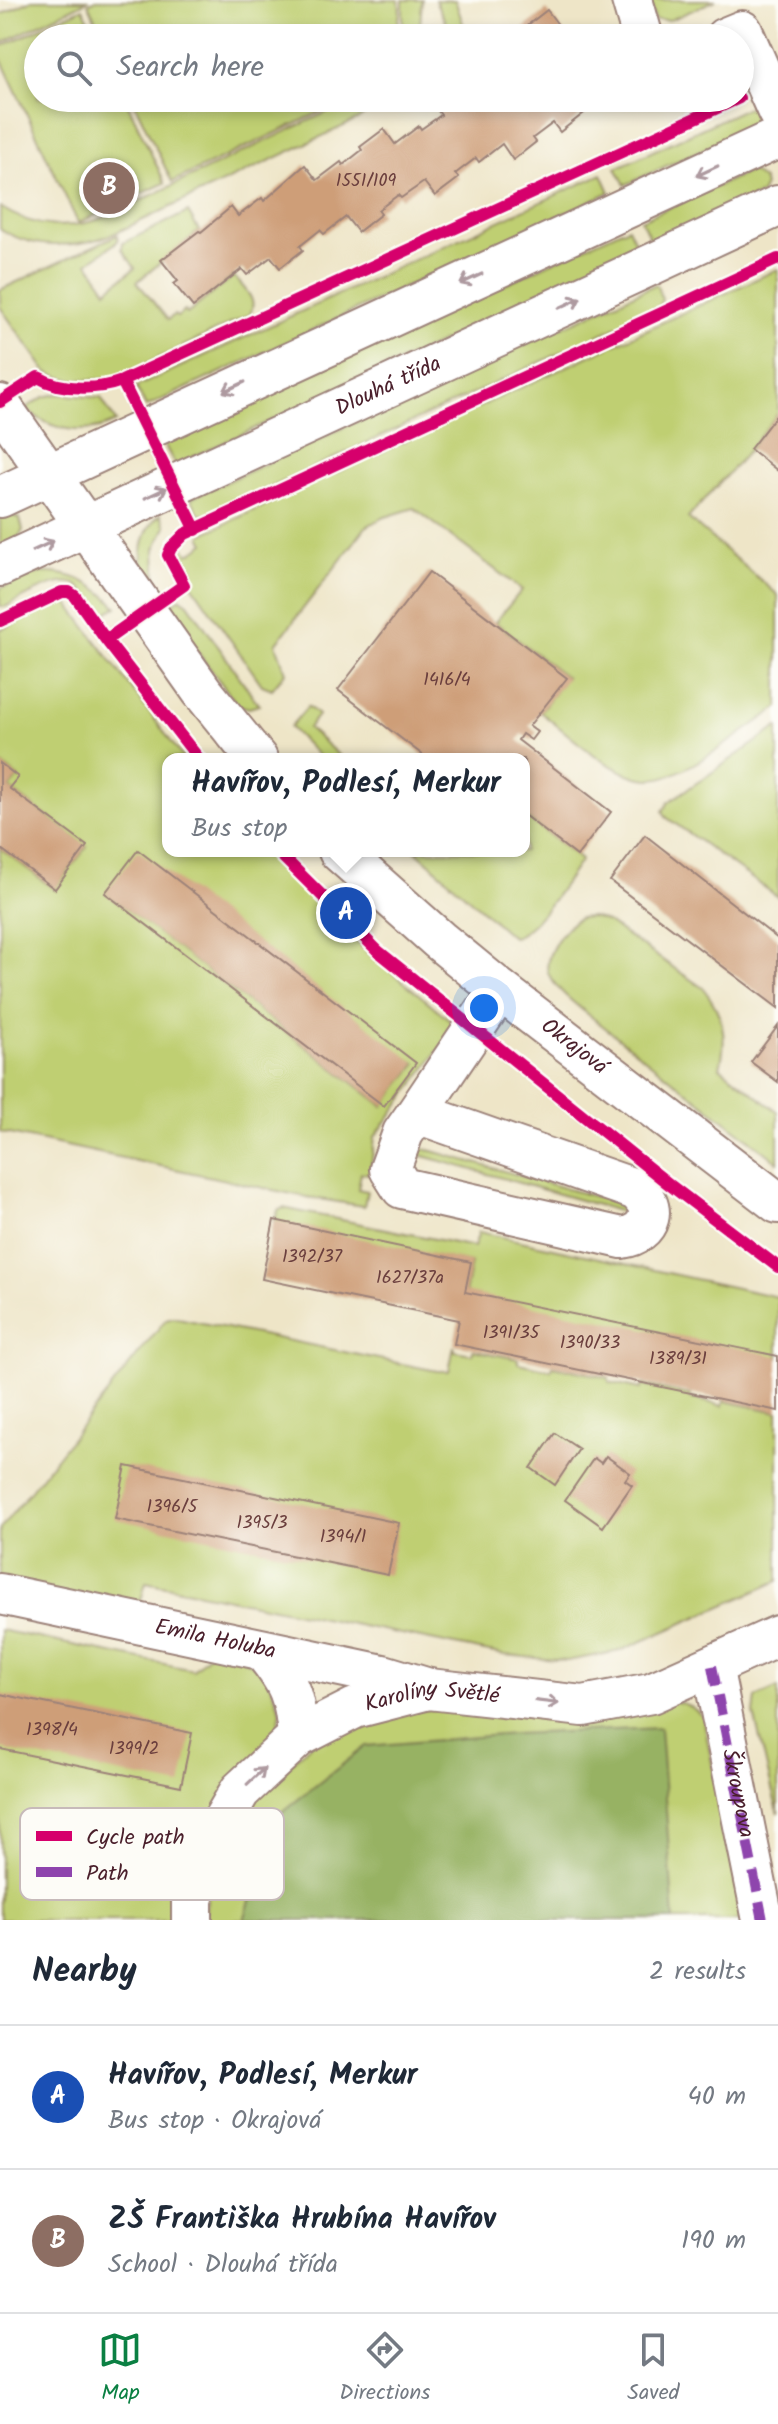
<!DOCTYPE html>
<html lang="en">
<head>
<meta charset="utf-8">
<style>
  :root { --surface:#fff; --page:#f6f6f7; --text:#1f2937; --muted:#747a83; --line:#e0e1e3; --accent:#0b8043 }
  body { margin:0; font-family:Kalam,sans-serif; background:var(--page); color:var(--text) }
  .you { position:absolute; left:484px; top:1008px; width:28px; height:28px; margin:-20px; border:6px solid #fff; border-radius:50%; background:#1a73e8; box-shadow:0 0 0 12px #1a73e833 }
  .badge { display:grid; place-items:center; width:52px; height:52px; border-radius:50%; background:var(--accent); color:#fff; font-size:26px; font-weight:700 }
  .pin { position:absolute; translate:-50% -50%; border:4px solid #fff; box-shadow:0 2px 8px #0006 }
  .popup { position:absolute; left:162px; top:753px; width:368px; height:104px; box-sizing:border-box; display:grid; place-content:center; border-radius:16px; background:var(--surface); filter:drop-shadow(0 2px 6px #0005); font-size:26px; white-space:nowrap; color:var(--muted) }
  .popup b { font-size:30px; color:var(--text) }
  .popup::after { content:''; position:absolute; left:50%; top:100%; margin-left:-16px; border:16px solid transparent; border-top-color:var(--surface) }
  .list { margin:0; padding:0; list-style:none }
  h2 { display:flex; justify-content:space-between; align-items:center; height:104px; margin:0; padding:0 32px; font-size:34px }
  h2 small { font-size:26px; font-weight:400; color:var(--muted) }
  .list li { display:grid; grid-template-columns:52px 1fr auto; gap:24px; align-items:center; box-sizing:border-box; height:144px; padding:0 32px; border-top:2px solid var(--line) }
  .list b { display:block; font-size:30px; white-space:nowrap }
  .list p { margin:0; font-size:26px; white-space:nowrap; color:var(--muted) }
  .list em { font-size:26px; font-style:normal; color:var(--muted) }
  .icon { flex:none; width:44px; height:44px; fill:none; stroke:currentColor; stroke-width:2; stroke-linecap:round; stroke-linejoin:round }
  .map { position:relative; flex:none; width:778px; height:1920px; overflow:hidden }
  .search { position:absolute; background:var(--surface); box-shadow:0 4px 12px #0003; left:24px; right:24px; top:24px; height:88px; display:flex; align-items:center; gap:20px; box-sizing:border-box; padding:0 28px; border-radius:44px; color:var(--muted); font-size:30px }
  .sheet { height:392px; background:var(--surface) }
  nav { display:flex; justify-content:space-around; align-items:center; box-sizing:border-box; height:112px; border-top:2px solid var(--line); background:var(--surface); font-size:22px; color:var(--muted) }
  nav a { display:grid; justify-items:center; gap:4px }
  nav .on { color:var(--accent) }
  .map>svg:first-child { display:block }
</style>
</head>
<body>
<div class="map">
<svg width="778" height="1920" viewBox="0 0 778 1920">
  <rect width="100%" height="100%" fill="#fdfcf7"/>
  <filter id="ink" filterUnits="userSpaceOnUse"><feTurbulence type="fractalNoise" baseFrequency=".0125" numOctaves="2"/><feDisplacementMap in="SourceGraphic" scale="16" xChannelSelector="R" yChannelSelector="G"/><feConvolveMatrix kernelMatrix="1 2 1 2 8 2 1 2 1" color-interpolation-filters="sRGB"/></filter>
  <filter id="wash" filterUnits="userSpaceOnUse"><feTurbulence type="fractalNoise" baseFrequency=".006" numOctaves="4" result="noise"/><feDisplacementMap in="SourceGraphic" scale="32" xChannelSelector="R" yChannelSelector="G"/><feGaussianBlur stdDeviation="1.8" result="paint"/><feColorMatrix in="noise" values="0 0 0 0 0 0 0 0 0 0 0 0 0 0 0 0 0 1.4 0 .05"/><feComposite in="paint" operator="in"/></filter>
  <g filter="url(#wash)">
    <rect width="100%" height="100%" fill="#eee5c7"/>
    <path fill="#bfcf72" stroke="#84774e" stroke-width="2" fill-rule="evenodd" d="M32,0h57l-89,44v-29z
      M96,0h303l1,12 -4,26h-292l-16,-34z
      M403,0h19l-3,38h-19l3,-13z
      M435,0h20l13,38h-15z
      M650,0h66l-46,20h-15z
      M83,8l14,30h-59v60h87l40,85 -87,40 -78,-166v-10z
      M132,98h218l-178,84z
      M357,98h30l-30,22 -244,114c-37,14 -77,17 -113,-5v-22c35,22 67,24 106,10z
      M753,105l3,11 -5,11 -126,58 -9,-17z
      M751,171l12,9 2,6 -4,8 -108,51 -12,-25z
      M602,174l8,18 -464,215 -10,-20z
      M188,212l11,19 -62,51 31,38 6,-5 3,2 8,-6 2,3 47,-38c9,12 26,24 15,39l-134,64 -43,1 -19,-5 -7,-4 -46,-64v-17l117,-55 1,6 -30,22 19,27 28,-22 -13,-19 1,-6z
      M628,227l11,24 -464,214 -12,-23z
      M778,269v144l-28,36 -62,69 90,77v113c-29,19 -95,72 -128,71 -37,-1 -82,-46 -110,-67l26,-35 -71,-55 27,-32 -108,-82 -32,10 -16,9 -90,117 10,28 -14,17 -10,-4 -83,-119v-15l4,-5 6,8 16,-11 -4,-7 4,-3z
      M656,284l6,15 -3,8 -450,209 -10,-2 -8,-16z
      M56,394l45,4 15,24c-29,14 -66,10 -90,-14l18,-11z
      M9,514l11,5 3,11 -4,7 -19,10v-30z
      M161,514l5,13 -11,22 1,28 -8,7c-11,-23 -8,-53 13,-70z
      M39,573c31,-2 58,11 78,34l-15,8c-9,-9 -14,-23 -25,-30 -17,-10 -55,14 -72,22l-5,-1v-18z
      M181,598l7,5 71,102 -10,3 -11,-3 -74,-97z
      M68,603l116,156h-16v92h95l102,99 90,74 -6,12 -74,101 -5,37 -9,-1 -3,16 9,2 -3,15 -58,-9 -306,-65v-284l54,41 33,-42 -78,-59 9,-11 -18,-14v-133l58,-26zM106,893l310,170v1l-33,42z
      M308,706l10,9 -10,13 35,31h-22l-31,-32z
      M778,727v170l-112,-80 -3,-6 6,-9z
      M524,815l57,45c-14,19 -46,73 -69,77l-96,-86h108z
      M593,917l14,5 96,66c20,25 25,48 17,79l58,45v50l-193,-150c-12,-10 -28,-22 -36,-37 -8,-16 16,-52 31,-57 5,-1 9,-1 13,-1z
      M411,1145l217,61 -2,7 -217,-61z
      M283,1208l191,39 5,-15 299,65v61l-313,-64 6,-31 -197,-41 4,-11z
      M173,1317l264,54h12l5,-25 1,5 17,3 1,-4 45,9v4l33,7 2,-4 56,12v4l32,7 2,-4 47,10v3l33,8 1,-5 54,11v169l-158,70 -53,10 -63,-6 -358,-73 -8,29 -138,-29v-53l166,-210z
      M0,1630l193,40 24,-24 48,25 16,40 -4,21 -101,188h-176z
      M778,1688v126l-24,-100 2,-16z
      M669,1701c15,1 23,5 34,16l40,203h-539l6,-38 39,-77 63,-62 96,-33z"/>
    <path fill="#97b264" stroke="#706848" stroke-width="2" d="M660,1728l14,192h-430l33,-104 89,-70 147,-12z"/>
    <g id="blocks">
      <path fill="#ce9e78" d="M547,10l18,24 -5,4h-49z
        M455,98h11l8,11 14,-11h85l11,15 -24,19 -7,-9 -20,15 3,4 -23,18 -11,-16 -23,18 -3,-4 -21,16 4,4 -24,18 -11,-14 -23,16 -3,-3 -20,15 3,4 -23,18 -12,-15 -22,17 -4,-4 -20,16 3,4 -23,18 -9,-11 -24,18 -5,-6 -49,38 -19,-23 4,-3 -17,-21 38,-29 2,1 30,-25 7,9 24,-18 2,3 41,-36 12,15 24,-18 2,3 19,-15 -2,-3 24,-18 11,15 24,-18 2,3 20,-14 -3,-4z
        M778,413v58l-28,-22z
        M429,572l138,106 -38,48 8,6 -6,8 -9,-6 -4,6 93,72 -34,44 -53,-41v-56h-96l-90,-69z
        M0,763l18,14 -9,11 78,58 -32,43 -55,-41z
        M645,835l133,104v69l-168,-127z
        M138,850l278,213 -32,43 -279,-213z
        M778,1026v56l-27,-20z
        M274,1220l197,42 -6,30 313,64v55l-324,-67 5,-24 -197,-41z
        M555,1433l24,16 -24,36 -24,-17z
        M606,1456l24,17 -5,7 7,5 -29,42 -38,-27 29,-42 7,5z
        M126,1466l273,57 -11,52 -273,-56z
        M0,1694l192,39 -11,53 -181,-37z"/>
    </g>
  </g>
  <g filter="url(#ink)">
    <use href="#blocks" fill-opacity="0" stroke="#9c8279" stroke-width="2"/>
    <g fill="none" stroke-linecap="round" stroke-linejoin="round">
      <defs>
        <g id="minor">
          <path d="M632,0l11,38"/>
          <path d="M725,38l17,-7 36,81"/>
          <path d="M0,405l202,286 55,68"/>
          <path d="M0,497l778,-359"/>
          <path id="s1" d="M0,566l778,-360"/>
          <path id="s2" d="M339,851l100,89 61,50 278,213"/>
          <path d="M417,1113l217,76c25,16 17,45 -12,49l-220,-50 -12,-19 13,-36 14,-20 83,-123"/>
          <path id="s3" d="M0,1594l383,81 46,14"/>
          <path d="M264,1652c25,31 31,44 34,85"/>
          <path d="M712,1666l51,254"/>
          <path id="s4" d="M192,1920v-20l17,-56 31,-53 58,-54 57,-29 74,-19 154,17 68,-13 127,-57"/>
        </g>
      </defs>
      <use href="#minor" stroke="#9c8279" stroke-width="44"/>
      <use href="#minor" stroke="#fff" stroke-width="40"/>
      <path stroke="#8e44ad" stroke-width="10" stroke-dasharray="20 10" stroke-linecap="butt" id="s5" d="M712,1666l51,254"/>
      <defs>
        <path id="cycleway" d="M122,381l74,149
          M0,402l38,-25c23,14 60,13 84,4l617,-283
          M0,621l62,-29h7l6,4 31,44 78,-55 -16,-30 3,-7 14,-14 593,-275
          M106,640l93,119
          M277,851l101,100 292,234 108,82"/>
      </defs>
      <use href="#cycleway" stroke="#fdfcf7" stroke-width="17"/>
      <use href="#cycleway" stroke="#d6006c" stroke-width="12"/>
    </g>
    <defs><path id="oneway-shaft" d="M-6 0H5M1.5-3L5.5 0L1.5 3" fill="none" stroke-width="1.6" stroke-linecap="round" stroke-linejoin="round" transform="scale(2)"/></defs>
    <g stroke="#ae9aa0">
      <use href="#oneway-shaft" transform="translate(707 171) rotate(155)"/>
      <use href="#oneway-shaft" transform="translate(471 279) rotate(155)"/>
      <use href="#oneway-shaft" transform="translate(570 303) rotate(-25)"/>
      <use href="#oneway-shaft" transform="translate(234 387) rotate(155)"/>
      <use href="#oneway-shaft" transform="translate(156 493) rotate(-25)"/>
      <use href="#oneway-shaft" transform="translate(43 546) rotate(-25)"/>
      <use href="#oneway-shaft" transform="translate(547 1702) rotate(7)"/>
      <use href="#oneway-shaft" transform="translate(256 1776) rotate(-43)"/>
    </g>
  </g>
  <g text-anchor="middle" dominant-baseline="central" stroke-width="7" stroke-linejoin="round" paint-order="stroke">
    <g font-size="18" fill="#6b3f3e">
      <text x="366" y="181">1551/109</text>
      <text x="447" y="680">1416/4</text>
      <text x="312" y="1257">1392/37</text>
      <text x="410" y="1278">1627/37a</text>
      <text x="511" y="1333">1391/35</text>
      <text x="590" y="1343">1390/33</text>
      <text x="678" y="1359">1389/31</text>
      <text x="172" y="1507">1396/5</text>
      <text x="262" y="1523">1395/3</text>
      <text x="343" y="1537">1394/1</text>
      <text x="52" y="1730">1398/4</text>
      <text x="134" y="1749">1399/2</text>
    </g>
    <g font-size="22" fill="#4a1f2b" stroke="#fdfcf7">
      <text stroke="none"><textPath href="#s1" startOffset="428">Dlouhá třída</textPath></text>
      <text stroke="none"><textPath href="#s2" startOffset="306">Okrajová</textPath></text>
      <text stroke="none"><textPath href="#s3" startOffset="220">Emila Holuba</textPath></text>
      <text stroke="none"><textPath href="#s4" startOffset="362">Karolíny Světlé</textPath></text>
      <text stroke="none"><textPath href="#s5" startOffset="130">Škroupova</textPath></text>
    </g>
  </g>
  <rect x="20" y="1808" width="264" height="92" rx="12" fill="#fdfcf7" stroke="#c7baba" stroke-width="2"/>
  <rect x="36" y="1831" width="36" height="10" fill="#d6006c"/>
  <rect x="36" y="1867" width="36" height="10" fill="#8e44ad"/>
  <g font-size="22" fill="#4a1f2b">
    <text x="86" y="1844">Cycle path</text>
    <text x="86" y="1880">Path</text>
  </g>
</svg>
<div class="you"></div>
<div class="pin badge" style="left:346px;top:913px;background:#1a4fb4">A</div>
<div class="popup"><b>Havířov, Podlesí, Merkur</b>Bus stop</div>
<div class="pin badge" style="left:109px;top:188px;background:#8d6e63">B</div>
<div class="search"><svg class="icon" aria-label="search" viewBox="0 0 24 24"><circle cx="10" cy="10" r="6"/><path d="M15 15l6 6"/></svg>Search here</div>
</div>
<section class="sheet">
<h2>Nearby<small>2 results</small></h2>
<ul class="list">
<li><span class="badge" style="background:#1a4fb4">A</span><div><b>Havířov, Podlesí, Merkur</b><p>Bus stop · Okrajová</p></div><em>40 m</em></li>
<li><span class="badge" style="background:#8d6e63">B</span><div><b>ZŠ Františka Hrubína Havířov</b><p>School · Dlouhá třída</p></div><em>190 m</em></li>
</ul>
</section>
<nav>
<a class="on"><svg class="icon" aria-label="map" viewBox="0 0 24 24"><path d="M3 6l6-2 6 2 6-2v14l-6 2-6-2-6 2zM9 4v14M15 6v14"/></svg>Map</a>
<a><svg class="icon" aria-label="directions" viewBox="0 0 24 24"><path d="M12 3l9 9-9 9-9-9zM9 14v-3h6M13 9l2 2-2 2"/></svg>Directions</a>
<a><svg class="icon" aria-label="saved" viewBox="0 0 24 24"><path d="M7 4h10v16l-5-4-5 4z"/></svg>Saved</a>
</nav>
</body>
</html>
